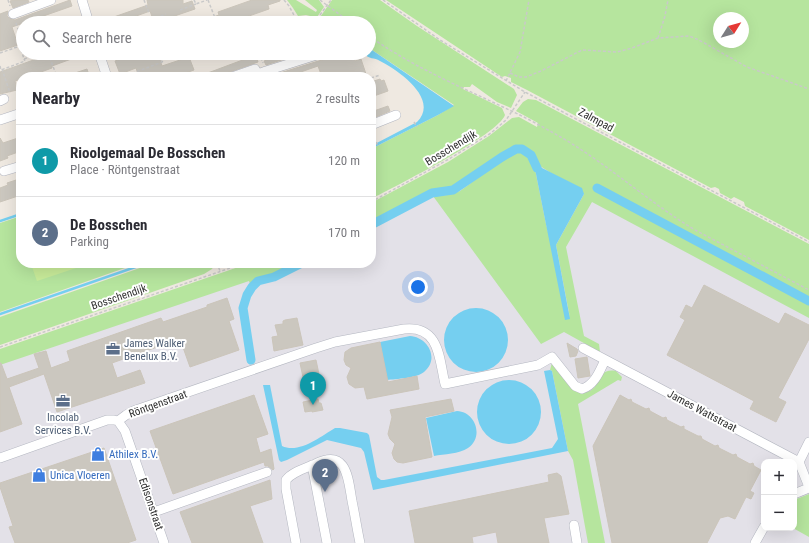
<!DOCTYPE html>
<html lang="en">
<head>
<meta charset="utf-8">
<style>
  :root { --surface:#fff; --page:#f7f7f7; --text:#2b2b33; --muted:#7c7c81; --line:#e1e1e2; --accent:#ea580c }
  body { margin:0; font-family:"Roboto Condensed",sans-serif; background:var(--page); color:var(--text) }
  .controls { position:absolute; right:12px; bottom:12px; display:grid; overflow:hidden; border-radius:8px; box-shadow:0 4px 16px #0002 }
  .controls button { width:36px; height:36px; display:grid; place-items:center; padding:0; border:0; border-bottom:1px solid var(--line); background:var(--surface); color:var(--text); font:20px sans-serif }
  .compass { position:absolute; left:713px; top:12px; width:36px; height:36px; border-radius:50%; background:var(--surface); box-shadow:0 4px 16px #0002; rotate:53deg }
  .you { position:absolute; left:418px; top:287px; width:14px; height:14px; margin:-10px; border:3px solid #fff; border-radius:50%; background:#1a73e8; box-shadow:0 0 0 6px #1a73e833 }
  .badge { display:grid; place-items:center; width:26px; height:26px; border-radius:50%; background:var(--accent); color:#fff; font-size:13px; font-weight:700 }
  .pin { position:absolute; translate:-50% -33px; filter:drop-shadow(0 1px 2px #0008) }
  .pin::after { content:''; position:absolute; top:21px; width:14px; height:12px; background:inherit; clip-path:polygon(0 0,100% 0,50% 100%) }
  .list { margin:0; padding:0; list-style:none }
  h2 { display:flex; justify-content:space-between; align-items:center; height:52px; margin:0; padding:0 16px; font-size:17px }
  h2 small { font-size:13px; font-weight:400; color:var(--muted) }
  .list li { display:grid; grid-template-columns:26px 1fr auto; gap:12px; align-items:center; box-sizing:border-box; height:72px; padding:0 16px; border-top:1px solid var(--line) }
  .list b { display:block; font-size:15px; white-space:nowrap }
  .list p { margin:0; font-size:13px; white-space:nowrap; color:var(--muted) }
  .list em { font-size:13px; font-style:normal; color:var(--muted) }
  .icon { flex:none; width:22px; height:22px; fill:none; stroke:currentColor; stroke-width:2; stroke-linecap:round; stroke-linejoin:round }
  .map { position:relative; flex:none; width:809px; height:543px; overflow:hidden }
  .search { position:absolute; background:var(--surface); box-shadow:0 4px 16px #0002; left:16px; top:16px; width:360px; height:44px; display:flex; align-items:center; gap:10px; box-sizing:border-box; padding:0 14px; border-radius:22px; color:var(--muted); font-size:15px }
  .panel { position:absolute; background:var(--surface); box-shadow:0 4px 16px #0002; left:16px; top:72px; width:360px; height:196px; border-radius:16px }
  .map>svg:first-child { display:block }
</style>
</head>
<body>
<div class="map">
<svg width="809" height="543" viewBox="0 0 809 543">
  <rect width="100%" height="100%" fill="#efe9e1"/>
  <path fill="#e3e1e8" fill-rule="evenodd" d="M520,151l289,162v230h-809v-183l278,-97h93v-43zM764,462h30v66h-30z"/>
  <path fill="#b6e59e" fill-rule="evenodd" d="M287,0h9l20,12 1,-2 -12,-10h14l5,7 -9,13 -1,-3 -8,-2 -8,1 -5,-8z
    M332,0h48l37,26 97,63 3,6 -6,13 -14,-6 -25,-18 -2,3h-6l-1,2 39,19 3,7c-7,20 -111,72 -134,84v-50l67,-34 16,-10 -85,-57v-25h-34l-8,-6 -2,2 6,4h-10l-1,-2 -4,2z
    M386,0h423v240l-64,-34 -1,-4 -10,-5 -3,2 -11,-6 -1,-4 -4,-2 -4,1 -184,-98 -16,-8v-4l-6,-2 -3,1zM719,18h24v24h-24z
    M528,99l8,1 273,144v74l-217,-116 -26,45 18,89 15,8 1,8 -36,-20 -23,12 -108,-148 15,-1 12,-4 52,-38 9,-3 6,3 8,16 11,55 24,94 -14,-73 28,-51 -44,-28 -5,-9 -8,-8 -8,-3 -12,5 -54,37 -20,3 -62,31v-19l77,-41 41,-26 23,-18 7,-1 18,10 1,-4 -22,-12 7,-9z
    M21,216v47h118l-139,49v-89z
    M154,263l61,1 -3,5 -8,5 -204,71v-28z
    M250,263h43l-21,11 -15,5 -7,5 -1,-3 -249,84v-16z
    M553,359l26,33c25,4 13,-25 37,-21l6,6 -1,4 -3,-1 -40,24 27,139h-17l-15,-83 -5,-9 -16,-80 -2,-1z
    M809,494v43l-16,-9h1v-28z"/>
  <path fill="#c9ec9a" d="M35,263h56l-54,18 -6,-17z"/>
  <path fill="#75cff0" d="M369,48l85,58 -16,9 -67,34v-3l46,-24c23,-23 -19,-52 -37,-61 -6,-4 -11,-1 -16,-8h5z
    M535,157l3,7 4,4 40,20 2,6 -28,51 14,74 -5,1 -30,-151 -4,-11z
    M444 340a32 32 0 1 1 64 0a32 32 0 1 1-64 0Z
    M410,336c18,1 30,23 14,36 -7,6 -28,7 -37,8l-7,-38z
    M550,370l2,1 16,80 -195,39 -9,-38 -3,-4 -34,-8 -40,20 -6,2 -2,-2 -16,-75h7l12,61c17,8 38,-9 53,-18h5l27,5 2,2 8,42 4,3h3l168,-32 6,-9 -14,-68z
    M477 412a32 32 0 1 1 64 0a32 32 0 1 1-64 0Z
    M457,411c19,1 27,26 11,37 -9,6 -24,6 -34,8l-8,-38z"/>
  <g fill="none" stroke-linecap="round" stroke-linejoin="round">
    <path stroke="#75cff0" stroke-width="2.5" d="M0,221l21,-7
      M0,314l147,-51"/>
    <path stroke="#75cff0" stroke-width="9" d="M597,188l212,113
      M371,225l61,-32 21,-3 49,-33 14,-8h6l9,6 6,13
      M251,360l-8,-52 4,-13 5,-8 6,-6 16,-4 28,-14"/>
  </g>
  <path fill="#cbc7bf" stroke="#cbc5ba" d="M14,0h14l1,2 -16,6 -3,-7z
    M70,0l2,6 -60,21 6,18 -18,6v-37l8,-3 -1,5 2,2 6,2z
    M147,0h36v4l9,-3 3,8 -38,13h-3l-4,-11 -33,12h-4l-2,-5 37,-13z
    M252,0h28v1l-12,4 1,4 -40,14h-30v-1l20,-7 -1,-3z
    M53,53h32v1l-33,12v2l-25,9h-6v2l-6,2 2,9 -17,4v-22z
    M137,53h21l4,13 27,-9 5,13 -20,7h-35l-3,-9 -16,6 -5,-13z
    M288,53h15l-37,12 -2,-4z
    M333,53h19l3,8 6,-2 6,18h-45l-4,-11 -26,9 1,2h-11l-2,-4 45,-14 4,-4z
    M256,55l2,7 -43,15h-18z
    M87,69l2,6 -5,2h-18v-1z
    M380,79l1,2 3,-1 4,11 -17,6v-15z
    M388,106l2,5 -19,8v-7z
    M21,137v14l-14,5 1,2 -8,3v-23l3,5z
    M16,180l1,3 4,-2v14l-21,7v-14l8,-3 -1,-2z
    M704,285l75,39 6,-11 24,12v14l-31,59 8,4 -10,20 -26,-13 4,-8 -87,-46 18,-35 -5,-3 6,-12 6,3z
    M227,298l7,21 -5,2 10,29 -49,17 -10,-28 -68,24 5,15 23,-8 5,13 -88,29 -13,-38 -35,13 13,37 -22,8v-69h1l6,16 32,-11 -5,-14 12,-3 5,17 19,-7 -3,-10 94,-33 2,4 44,-15v-2z
    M297,318l6,27 -29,6 -2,-14 6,-1 -3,-11 8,-1v-3l2,-1z
    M380,342l8,40 29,-6 2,13 -52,10 -3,-12 -9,1 -6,-4 -2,-7 4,-9 -5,-3 -2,-5 1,-8 6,-4z
    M567,343l10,6 1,2 -2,5 -6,1z
    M587,357l3,19 -12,2 -3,-19z
    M316,360l4,19 -16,3 -4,-19z
    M254,395l14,39 -12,4 4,15 11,-4 3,20 -1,1 -5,-4h-3l-1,-4 -91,32 -23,-63z
    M620,395l9,5 2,-1 1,3 14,7 3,-1 1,3 13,7 3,-1 1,3 14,7 3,-1v3l14,7h3l1,3 13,7 3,-1 1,3 14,7 3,-1 1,3 13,7 3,-1 1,3 7,4 -11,21 4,2 -3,6 -5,-2 -11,22 -7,-3 -8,2 -13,25h-95l-19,-97z
    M318,399l1,4h2l2,7 -11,2v-1l-7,1 -2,-10z
    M451,399l3,12 -29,6 7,40 -29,6 -6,-1 -3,-3 -2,-6 3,-9 -5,-5 -2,-5 4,-17 -2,-7z
    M104,448l32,92 -9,3h-112l-6,-16 4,-1 -13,-39v-4z
    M557,473l4,3 8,38 -25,4 5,25h-51l-2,-11 -24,5 1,6h-58l-6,-32 140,-29 -1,-7z
    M270,480l2,19 -22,7 13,37h-71l-12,-31z"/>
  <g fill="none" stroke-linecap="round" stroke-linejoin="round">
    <defs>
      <path id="minor" d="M82,0l7,23
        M13,14l38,-14
        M139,23l8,-2
        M99,53l8,24
        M232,77l23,-8 3,5
        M258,77v-3l8,-3 57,-18
        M0,101l4,-2
        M0,120l21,-7
        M371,125l25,-10
        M4,171l17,-5
        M583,348l216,114 10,25
        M118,421l7,10 39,112
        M0,458l107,-38h7l4,1 8,-6 7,-4 183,-63 19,-6 69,-13c36,-4 35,30 41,55l93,-19 14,-8 23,29 7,3c13,-4 18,-19 23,-29
        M799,462l10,-20
        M312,465l15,78
        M794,494l15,-6
        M154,512l113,-40
        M574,525l3,18
        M296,543l-10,-54v-9c6,-8 20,-12 29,-16 32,-16 33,14 37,37 3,14 5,28 8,42
        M755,543l9,-16"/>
    </defs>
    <use href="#minor" stroke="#b4b7c1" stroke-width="10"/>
    <path stroke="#c9c9c9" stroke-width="1.5" stroke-dasharray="3 2" stroke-linecap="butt" d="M8,0l2,6
      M144,0l5,13
      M194,0l2,4 11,-4
      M208,0l9,23
      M284,0l5,6 6,11 10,3 3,3
      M320,0l31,23
      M383,0l57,40 85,52 284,150
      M180,10l16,-6
      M156,18l10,-4
      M16,23l7,21
      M251,23l19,-6
      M314,23l17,-23
      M369,36c42,30 90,50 136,72 20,9 40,20 59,31 46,27 86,64 131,91l114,60
      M658,38l7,-22 3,-16
      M0,53l20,-7 4,13 16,-6
      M48,53l9,24
      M159,53l3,9
      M259,53l4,10
      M0,66l1,4 24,-9 -1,-2
      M2,69l8,24
      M510,73l9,4h7l15,-6 41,-21 35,2 15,-4 26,-10 31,-2 10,4 48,27 62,22
      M123,77l39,-15 7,-9
      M371,78l9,-3
      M506,81l14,-29 9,-52
      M414,122l3,5
      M376,142l2,4
      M371,202l78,-43 42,-26 15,-13 19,-28
      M217,263l3,8
      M0,347l245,-84"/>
    <use href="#minor" stroke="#fff" stroke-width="9"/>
  </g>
  <defs>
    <symbol id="office-bare" viewBox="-9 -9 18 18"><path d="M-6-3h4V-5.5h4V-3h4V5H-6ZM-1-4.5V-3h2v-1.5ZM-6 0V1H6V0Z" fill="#5c6f8a" stroke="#fff" stroke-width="2.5" paint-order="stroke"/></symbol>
    <symbol id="shop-bare" viewBox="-9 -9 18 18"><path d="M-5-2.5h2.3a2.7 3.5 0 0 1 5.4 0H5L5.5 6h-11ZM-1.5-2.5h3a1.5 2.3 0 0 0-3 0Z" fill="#3f7fe0" stroke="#fff" stroke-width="2.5" paint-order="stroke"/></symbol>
  </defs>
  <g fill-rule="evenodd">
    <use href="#office-bare" x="103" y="339" width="20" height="20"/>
    <use href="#office-bare" x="53" y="391" width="20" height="20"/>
    <use href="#shop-bare" x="88" y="444" width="20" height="20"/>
    <use href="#shop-bare" x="29" y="465" width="20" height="20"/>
  </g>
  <g text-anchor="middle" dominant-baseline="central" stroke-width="4" stroke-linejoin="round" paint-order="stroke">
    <g font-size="11" fill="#2e2e2e" stroke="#fff">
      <text transform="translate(596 120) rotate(28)">Zalmpad</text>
      <text transform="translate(451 148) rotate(-31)">Bosschendijk</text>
      <text transform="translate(119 297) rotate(-19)">Bosschendijk</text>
      <text transform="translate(158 404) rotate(-20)">Röntgenstraat</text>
      <text transform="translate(702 411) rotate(28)">James Wattstraat</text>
      <text transform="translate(151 504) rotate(71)">Edisonstraat</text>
    </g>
    <g font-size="11" fill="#4e5e75" stroke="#fff" text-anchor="start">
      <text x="124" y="343">James Walker<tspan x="124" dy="13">Benelux B.V.</tspan></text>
      <text x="63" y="417" text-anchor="middle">Incolab<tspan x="63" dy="13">Services B.V.</tspan></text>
    </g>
    <g font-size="11" fill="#366cbe" stroke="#fff" text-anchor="start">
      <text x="109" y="454">Athilex B.V.</text>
      <text x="50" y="475">Unica Vloeren</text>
    </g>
  </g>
</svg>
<div class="controls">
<button>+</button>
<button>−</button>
</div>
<svg class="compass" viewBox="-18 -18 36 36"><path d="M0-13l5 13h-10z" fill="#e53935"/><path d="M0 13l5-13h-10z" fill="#7c7c81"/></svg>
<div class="you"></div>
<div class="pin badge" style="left:313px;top:405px;background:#0f9aa8">1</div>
<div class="pin badge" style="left:325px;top:492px;background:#5c6f8a">2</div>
<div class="search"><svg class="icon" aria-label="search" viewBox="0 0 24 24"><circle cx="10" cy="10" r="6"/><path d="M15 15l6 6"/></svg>Search here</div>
<section class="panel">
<h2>Nearby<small>2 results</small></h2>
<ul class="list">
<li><span class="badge" style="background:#0f9aa8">1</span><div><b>Rioolgemaal De Bosschen</b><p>Place · Röntgenstraat</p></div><em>120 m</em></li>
<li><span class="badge" style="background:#5c6f8a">2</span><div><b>De Bosschen</b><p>Parking</p></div><em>170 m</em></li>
</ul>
</section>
</div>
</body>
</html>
